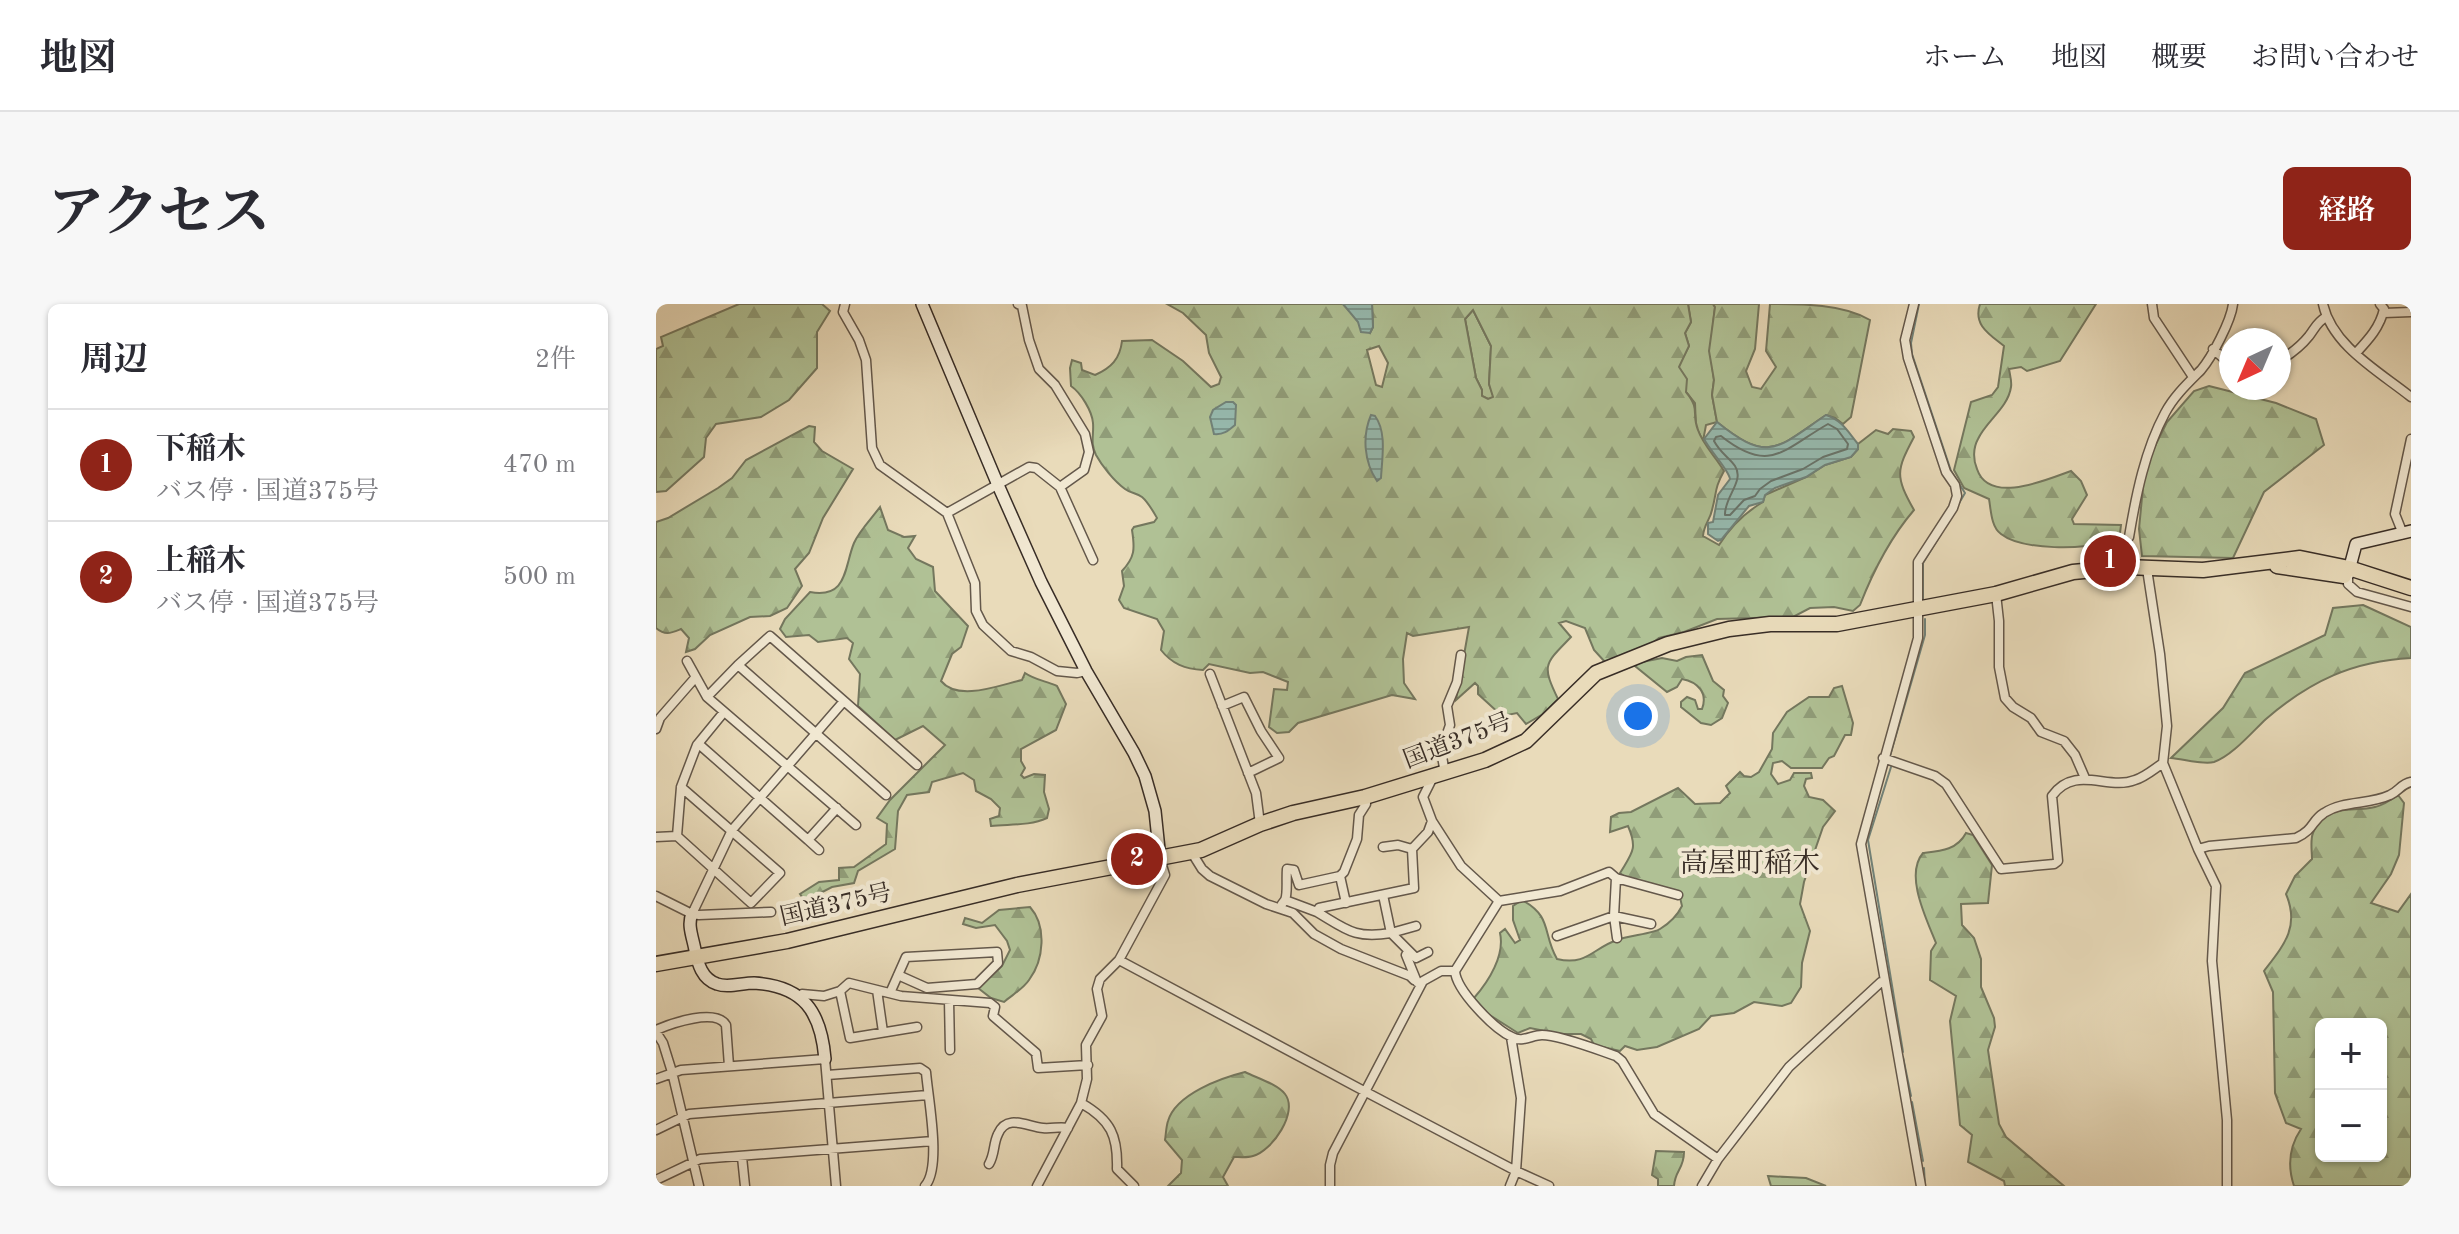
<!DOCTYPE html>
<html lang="ja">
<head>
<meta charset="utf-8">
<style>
  :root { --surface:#fff; --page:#f7f7f7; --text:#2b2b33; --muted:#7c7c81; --line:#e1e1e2; --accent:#8f2418 }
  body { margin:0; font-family:"Old Standard TT","Noto Serif JP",serif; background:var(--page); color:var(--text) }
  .controls { position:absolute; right:24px; bottom:24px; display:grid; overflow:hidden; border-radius:12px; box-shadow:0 2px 6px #0004 }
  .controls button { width:72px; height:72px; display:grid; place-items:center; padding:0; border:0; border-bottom:2px solid var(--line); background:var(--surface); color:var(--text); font:40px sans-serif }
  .compass { position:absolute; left:1563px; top:24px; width:72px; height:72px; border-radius:50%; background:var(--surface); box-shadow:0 2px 6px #0004; rotate:224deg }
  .you { position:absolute; left:982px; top:412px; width:28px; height:28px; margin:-20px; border:6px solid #fff; border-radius:50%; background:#1a73e8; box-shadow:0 0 0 12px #1a73e833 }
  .badge { display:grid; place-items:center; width:52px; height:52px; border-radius:50%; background:var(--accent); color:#fff; font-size:26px; font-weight:700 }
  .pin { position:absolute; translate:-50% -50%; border:4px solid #fff; box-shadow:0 2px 8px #0006 }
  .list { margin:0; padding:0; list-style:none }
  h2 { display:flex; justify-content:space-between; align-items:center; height:104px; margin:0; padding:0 32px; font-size:34px }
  h2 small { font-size:26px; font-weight:400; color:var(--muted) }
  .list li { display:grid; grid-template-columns:52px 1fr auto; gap:24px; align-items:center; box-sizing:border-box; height:112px; padding:0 32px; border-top:2px solid var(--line) }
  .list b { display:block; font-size:30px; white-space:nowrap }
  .list p { margin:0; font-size:26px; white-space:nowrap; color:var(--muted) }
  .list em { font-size:26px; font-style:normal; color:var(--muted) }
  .map { position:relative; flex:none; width:1755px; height:882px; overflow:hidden; border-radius:12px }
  header { display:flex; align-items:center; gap:48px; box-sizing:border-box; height:112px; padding:0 40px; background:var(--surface); border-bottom:2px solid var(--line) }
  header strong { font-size:38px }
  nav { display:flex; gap:44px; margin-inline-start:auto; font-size:28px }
  .intro { display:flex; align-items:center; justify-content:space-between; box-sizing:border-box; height:192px; padding:0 48px }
  h1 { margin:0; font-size:56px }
  .button { padding:20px 36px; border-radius:12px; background:var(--accent); color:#fff; font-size:28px; font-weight:700 }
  main { display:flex; gap:48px; padding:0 48px }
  aside { flex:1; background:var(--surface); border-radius:12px; box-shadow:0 2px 6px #0004 }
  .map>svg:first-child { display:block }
</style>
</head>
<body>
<header>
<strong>地図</strong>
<nav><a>ホーム</a><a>地図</a><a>概要</a><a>お問い合わせ</a></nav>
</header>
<div class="intro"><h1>アクセス</h1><a class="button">経路</a></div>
<main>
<aside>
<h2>周辺<small>2件</small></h2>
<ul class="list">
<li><span class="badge">1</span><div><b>下稲木</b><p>バス停 · 国道375号</p></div><em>470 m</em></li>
<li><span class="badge">2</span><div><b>上稲木</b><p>バス停 · 国道375号</p></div><em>500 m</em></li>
</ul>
</aside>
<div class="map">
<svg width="1755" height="882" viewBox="0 0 1755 882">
  <defs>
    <pattern id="forest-firs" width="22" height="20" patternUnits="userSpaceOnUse" patternTransform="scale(2)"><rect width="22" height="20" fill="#b0c195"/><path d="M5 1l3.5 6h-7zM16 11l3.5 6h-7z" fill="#909d79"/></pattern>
    <pattern id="water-rules" width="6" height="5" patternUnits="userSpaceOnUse" patternTransform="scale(2)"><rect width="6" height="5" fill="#97bbb0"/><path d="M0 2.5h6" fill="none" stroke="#7c988f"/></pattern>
  </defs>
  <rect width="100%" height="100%" fill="#e9dbba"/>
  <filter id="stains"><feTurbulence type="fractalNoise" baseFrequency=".0025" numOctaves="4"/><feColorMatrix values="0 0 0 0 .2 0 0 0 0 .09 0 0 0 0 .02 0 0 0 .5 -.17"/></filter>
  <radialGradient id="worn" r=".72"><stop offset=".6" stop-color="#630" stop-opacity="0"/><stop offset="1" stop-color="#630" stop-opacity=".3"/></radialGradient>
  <path fill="#b0c195" stroke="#74775e" stroke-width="2" d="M1032,0h25l2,3 -5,44 4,29 -2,15 5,27 -11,3 -3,16 -7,-14 -1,-24 -9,-11 -8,-25 11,-21 -4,-13 6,-11z
    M817,6l18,36 -2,38 5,14 -6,1 -6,-3v-6l-6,-12 -11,-59z"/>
  <path fill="url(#forest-firs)" stroke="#74775e" stroke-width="2" fill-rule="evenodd" d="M83,0h83l8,7 -13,21v36l-28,32 -28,17 -45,7 -10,14 -2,19 -38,34 -10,1v-143l7,-3 -2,-9z
    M511,0h176l27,29 3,-6 -1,-23h316l3,18 -6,11 4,13 -10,21 8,12 -1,13c15,18 5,21 12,38 5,15 18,27 26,41 -10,18 -7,21 -12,39 -2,10 -8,14 -9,26l16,9c12,-19 25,-32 44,-43l2,-7 41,-18 19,-12 26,-8 7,-8v-5l18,-14 12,4 5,-5 18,2 3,6c-18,34 -19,39 0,73 -24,28 -40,59 -54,95l-7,6 -19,-4 -24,1 -17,9 -76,2 -33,13 -25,6 -9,7 -45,17 -11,-12 -9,-22 -19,-7 -7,2 12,14c-26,27 -30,27 -13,62l-15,15 -17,10 -9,-11 -15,3 -24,-22v-8l-3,-3 -19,17 13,-73 -56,9 -6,-3 -4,26 1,24 11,16 -23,-4 -94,28 -9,9 -12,1 -8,-6 5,-38 13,1 1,-8 -25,-10 -13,1 -41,-9 -6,6c-18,-1 -31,-6 -42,-20l3,-19 -7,-12 -33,-11 -5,-8 5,-14 -2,-15c13,-14 13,-22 10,-41l2,-3 20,-5 3,-4c-4,-7 -9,-16 -15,-21 -5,-4 -12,-4 -17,-8 -11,-8 -23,-23 -29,-34 -6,-12 -2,-20 -3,-32 -1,-12 -12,-30 -22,-37l-1,-18 2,-8 9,3 1,7 13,5c16,-7 25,-16 27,-34l30,-1 31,21 28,26 8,-3 2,-7 -12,-24 -3,-18 -23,-22zM817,6l18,36 -2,38 4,13 -5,2 -6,-3v-6l-6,-12 -11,-59zM723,42l9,17 -6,24 -6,-2 -9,-35z
    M1057,0h46l-4,45 -9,22 6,16 9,2 15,-22 -10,-16 4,-47c33,0 73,0 100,16l-19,97 -8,7 -8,-6 -9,-3c-49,33 -57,49 -109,7l-5,-27 2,-15 -5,-29 6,-44z
    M1324,0h116l-36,57 -33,10 -6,-4 -12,2c1,6 3,13 2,18 -3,21 -25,34 -33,52 -5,9 -5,21 -1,30 12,36 69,11 94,2l10,10 6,14 -15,24 2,5 47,1 -1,8c-3,2 -6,5 -10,7 -23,11 -89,10 -109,-6 -10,-7 -10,-24 -12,-35l-25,-11 -10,-18 17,-68 21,-7 6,-8 6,-41c-15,-12 -31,-21 -24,-42z
    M1553,82l67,17 40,16 8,26 -60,47 -31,66 -91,-2 -3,-27 6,-63 22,-44 27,-31z
    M153,122l6,1 -1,15 8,9 31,18 -30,49 -14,35 -14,16 7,17 -15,22 -17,8 -20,1 -40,18 -15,14 -9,3 3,-14 -8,-9c-10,4 -16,7 -25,-1v-106l12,-4 50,-30 14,-10 14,-18z
    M224,203l8,23 16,7 11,-1 -7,12 8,11 17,8 2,24 33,35 -7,21 -9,7 -11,27c17,21 59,4 81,-1l3,-7c10,7 21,8 32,13l9,18 -10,26 -35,19v12l4,7 -4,7 3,3 10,-4 11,1 -1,17 5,17 -2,9c-17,8 -37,6 -56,8l-1,-7 9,-3 1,-8 -9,-9 -15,-8 -2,-11 -11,-7 -31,9 -3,10 -22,3 -9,16 -3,38 -37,22 -4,12 -22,4 -27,14 -5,-7 19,-12 20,-2v-12l15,-1 32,-23 1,-20 -10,-6 13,-18 55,-55 -22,-19 -28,14 -37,-34 2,-32 -11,-15 4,-16 -6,-5 -29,4 -9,-7 -23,2 -6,-8 5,-10 25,-27c38,7 34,-25 44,-49 5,-12 18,-25 26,-36z
    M1707,301l48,22v31c-58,3 -101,23 -145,61 -14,13 -34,37 -52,43 -11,3 -31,-3 -43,-4l52,-50 22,-35 80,-38 8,-27z
    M1046,351l11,26 11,9 -1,6 5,7 -6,15 -11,7 -10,-2 -20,-16v-5l6,-5 8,3 3,9h4c6,-16 -4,-27 -20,-30l-5,8 -10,5 -32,-26 2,-3 25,-5 15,3 9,-4z
    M1186,382l11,37 -2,12h-6l-11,21 -5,2 -7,10h-31l-9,-7 -9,2 -2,11 7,10 12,-4 4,-7h17l1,5 -6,1 -2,7 5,11 14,3 12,11 -12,16 -19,55 -4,22 10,27 -8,32 -1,24 -10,16 -9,3 -28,-4 -20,11 -23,3 -12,13 -42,18 -20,3 -12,-4 -5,5 -26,-6 -3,-6 -10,-5h-21l-30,-6 -12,5 -30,-19 -14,-16c15,-17 31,-43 26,-65l5,-4 10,14 5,-3 -7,-20v-14l9,-6c31,17 20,33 35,59 30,7 36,-11 60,-19 10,-4 38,-7 43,-11 10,-6 17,-13 22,-23l-3,-13 -54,-16 -5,-4c12,-20 18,-24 8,-47l-18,6 1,-15 8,-4 12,-1 47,-24 17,16 25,-1 10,-10 -4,-7 14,-14 4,4 7,1 8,-5 13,-23 1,-16 14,-21 22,-15h20l5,-9z
    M1742,491l6,8 -5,52 -8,19 -20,29 27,9 13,-18v292h-117c-7,-21 -5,-39 7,-57l-15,-6 -11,-30 -2,-101 -9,-21c20,-26 36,-44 22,-77l9,-18 17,-17c0,-8 -2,-19 1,-26 11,-31 39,-20 62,-26 9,-2 16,-7 23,-12zM1665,720h60v132h-60z
    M1310,529l7,2 19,30 -4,38 -27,1 1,21 12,13 7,21v28l13,31 1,9 -7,23 11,74 7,13 58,49h-59l-1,-5 -36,-19 4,-27 -12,-10 -10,-104 6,-25 -26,-16 1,-29 5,-8c-9,-23 -32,-68 -13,-90 18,-2 34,-3 43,-20z
    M374,603c17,19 14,53 -1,73 -6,9 -17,15 -25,22l-13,-4 -13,-10 24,-22 8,-16 -3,-9 -12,-16 -19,3 -13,-4 2,-6 17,5 17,-13z
    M589,768c12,6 32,12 40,22 14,18 -13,57 -32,62 -6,2 -14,1 -19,1l-11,20 5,9h-60l13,-13 1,-13 -17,-20c1,-6 1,-13 3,-19 8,-27 53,-43 77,-49z
    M1000,847l28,1c0,17 -9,18 -10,34h-16v-7l-6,-4z
    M1112,872l38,2 20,8h-55z"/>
  <path fill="url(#water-rules)" stroke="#718279" stroke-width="2" d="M687,0h29l1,23 -3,6 -9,-1 -3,-10z
    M570,98h7l3,3 -1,20c-7,6 -12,10 -21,9l-4,-17 3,-7z
    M715,111l4,1c12,16 7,42 6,62l-4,3c-13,-19 -15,-45 -6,-66z
    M1170,111c16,5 22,17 32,29v5l-7,8 -26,8 -19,12 -31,11 -10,7 -2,7 -14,4 -28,34 -3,1 -10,-7v-11l5,-1 5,-27 12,-16c-1,-9 -20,-28 -26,-40l13,-17c52,42 60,26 109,-7z"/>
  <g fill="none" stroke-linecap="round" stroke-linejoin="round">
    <path stroke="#68746b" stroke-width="2" d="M1172,120l9,5 11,15 -1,5 -24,8 -20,12 -32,12 -11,8 -5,7 -11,4 -14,15h-5c-1,-18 20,-34 10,-49 -6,-9 -14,-12 -21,-25l2,-4 5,-1c49,39 63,13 107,-12z"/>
    <path stroke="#718279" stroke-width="2" d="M1263,0l-8,39 1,11 39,117 14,22 -7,12
      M1267,299v-40l18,-29
      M1234,452l35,-121v-16
      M1235,463l-23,73 35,212
      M1247,753l8,39
      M1256,798l11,59
      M1268,864l1,18"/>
    <defs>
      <path id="street" d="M189,0l-2,8 16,28 7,20 6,88 8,17 67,48 28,70 1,28 7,14 28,26 20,6 26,14 20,2 9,-2
        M1258,0l-9,36 3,18 38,114 9,13 2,11 -4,12 -35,54v76l-57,206 60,342
        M1496,0l2,14 39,59
        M1667,0c9,42 57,68 88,93
        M1728,9l27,-1
        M1557,45l18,16
        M1700,49c13,-14 24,-26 28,-44l-4,-5
        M1623,57c10,-6 22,-15 30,-25 6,-8 8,-14 17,-19
        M404,183l33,73
        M291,209l82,-46 7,1 24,19 24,-17 5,-18 -4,-18 -30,-49 -16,-16 -10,-29 -7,-34 -4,-2
        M1747,230l-8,-20 16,-75
        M1470,263l-1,-26 4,-4c7,-42 16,-87 36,-124 9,-17 23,-30 36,-43 11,-13 30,-49 32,-66
        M1491,265l13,85 7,72 -4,37 35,86 18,37 -4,75 15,159v66
        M1692,272v8l9,8 54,15
        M1340,290l3,27v46l6,31 8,9 18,11 10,14 23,9 11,14 10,23
        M31,357l20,36 149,128
        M82,361l148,130
        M554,370l46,119 4,31
        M188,397l73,64
        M566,402l22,-9 17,34 18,27 -31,15
        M0,425l4,-11 35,-40
        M41,441l4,1 107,94 29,-32
        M1227,454l52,18 11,8 55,85 53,-5 4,-3 -6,-65c23,-32 56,-5 83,-16 10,-3 19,-11 28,-17
        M789,469l-4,-22 9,-26 -3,-19 10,-24 4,-27
        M775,473v4l-8,16 9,24 29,45 38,35
        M25,483l99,86 -29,30 -74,-67 4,-49 16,-42 27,-33
        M0,533l21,-1
        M152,536l11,10
        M727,543l15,-2 14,4
        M1542,545l11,-3 87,-8c19,-9 15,-17 28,-25 20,-13 45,-8 66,-18 9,-4 11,-11 21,-13
        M536,549l10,16 8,7 56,28 27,9 21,21 27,15 69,27 4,4
        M684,572l6,27
        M960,574l-2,38 3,22
        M727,591l8,38 25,-7
        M0,592l36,18 7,1 72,-3
        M629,596c3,-6 1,-22 2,-31l7,1 5,15 41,-9 4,-4 13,-33 2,-24 7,-11 -1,-7
        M843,597l61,-10 49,-19 7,6 62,17
        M626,600l3,-4 32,12
        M36,610l40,-84 112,-129 -74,-65 -32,29 -31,32
        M901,632l57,-20 37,8
        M753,647l7,7 12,-6
        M463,656l245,131 152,80 33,15
        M799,667c1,19 39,58 57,66 10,6 20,-2 30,-2 18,0 56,15 74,21l6,5 32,53 64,45
        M799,667l44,-70
        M761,678l-11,-27 3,-4 -18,-18c-36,6 -44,-3 -74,-21l2,-4 95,-20 -2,-39 16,-17 4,-11
        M221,686l6,42
        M234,689l16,-36 91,-5 1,11 -21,21 -50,4 -29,-13
        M143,693l3,-3 22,2 16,-5
        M293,696l1,50
        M261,723l-67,11 -10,-47 9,-8 52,13 89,7 5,4 -2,9 43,37 2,15 50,-3
        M0,726c16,-7 60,-22 70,-5l3,41
        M0,728l7,11 9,29 27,114
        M171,771l93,-7 6,4c2,26 16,95 -1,114
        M0,775l25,-9 144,-11 11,127
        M425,799c30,17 37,33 36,66l17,17
        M0,826l33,-16 239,-19
        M86,853l3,29
        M333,860c6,-10 4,-20 9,-30 9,-21 30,-7 45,-6 9,1 17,-2 25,0
        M0,876l44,-21 233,-18
        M381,882l44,-83 6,-24 -1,-34 16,-29 -5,-27 3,-10 19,-19 46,-85 -5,-16
        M674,882v-21l3,-12 90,-172 18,-10h14
        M854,882l6,-15 5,-73 -10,-61
        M1046,882l16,-27 71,-92 92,-85h4"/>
      <path id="secondary" d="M266,0l76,181 43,97 45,89 48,82 11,23 10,35 5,48
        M1692,270l8,-30 55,-13
        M36,610c-5,11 1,24 3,36 3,14 7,29 22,34 11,4 25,-1 37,-1 50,3 67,29 71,76"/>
      <path id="highway" d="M1621,262l67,10
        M0,660l131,-23 230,-56 184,-35 59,-26 33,-11 72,-16 120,-37 41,-19 70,-68 72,-29 61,-15 41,-5h67l159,-30 77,-22 53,-5 77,3 97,-12 49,10 62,20"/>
    </defs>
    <use href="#street" stroke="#64584b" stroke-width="11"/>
    <use href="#secondary" stroke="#382d26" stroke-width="14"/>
    <use href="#highway" stroke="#382d26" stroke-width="17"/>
    <use href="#street" stroke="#f1e8d2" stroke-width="8"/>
    <use href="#secondary" stroke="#f1e8d2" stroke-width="11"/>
    <use href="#highway" stroke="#e9dbba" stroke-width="14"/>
  </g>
  <g text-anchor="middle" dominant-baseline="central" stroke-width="8" stroke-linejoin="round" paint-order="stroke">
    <g font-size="24" fill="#382d26" stroke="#f1e8d2">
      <text transform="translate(802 438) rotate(-21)">国道375号</text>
      <text transform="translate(180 602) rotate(-13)">国道375号</text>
    </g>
    <g font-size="28" fill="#382d26" stroke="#f1e8d2">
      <text x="1094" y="561">高屋町稲木</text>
    </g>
  </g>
  <rect width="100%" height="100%" filter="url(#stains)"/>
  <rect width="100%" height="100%" fill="url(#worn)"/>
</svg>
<div class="controls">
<button>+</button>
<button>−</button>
</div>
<svg class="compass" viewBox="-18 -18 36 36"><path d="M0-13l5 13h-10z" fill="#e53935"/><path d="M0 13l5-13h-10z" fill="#7c7c81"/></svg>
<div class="you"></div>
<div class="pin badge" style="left:1454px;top:257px">1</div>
<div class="pin badge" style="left:481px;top:555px">2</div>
</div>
</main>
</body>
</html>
